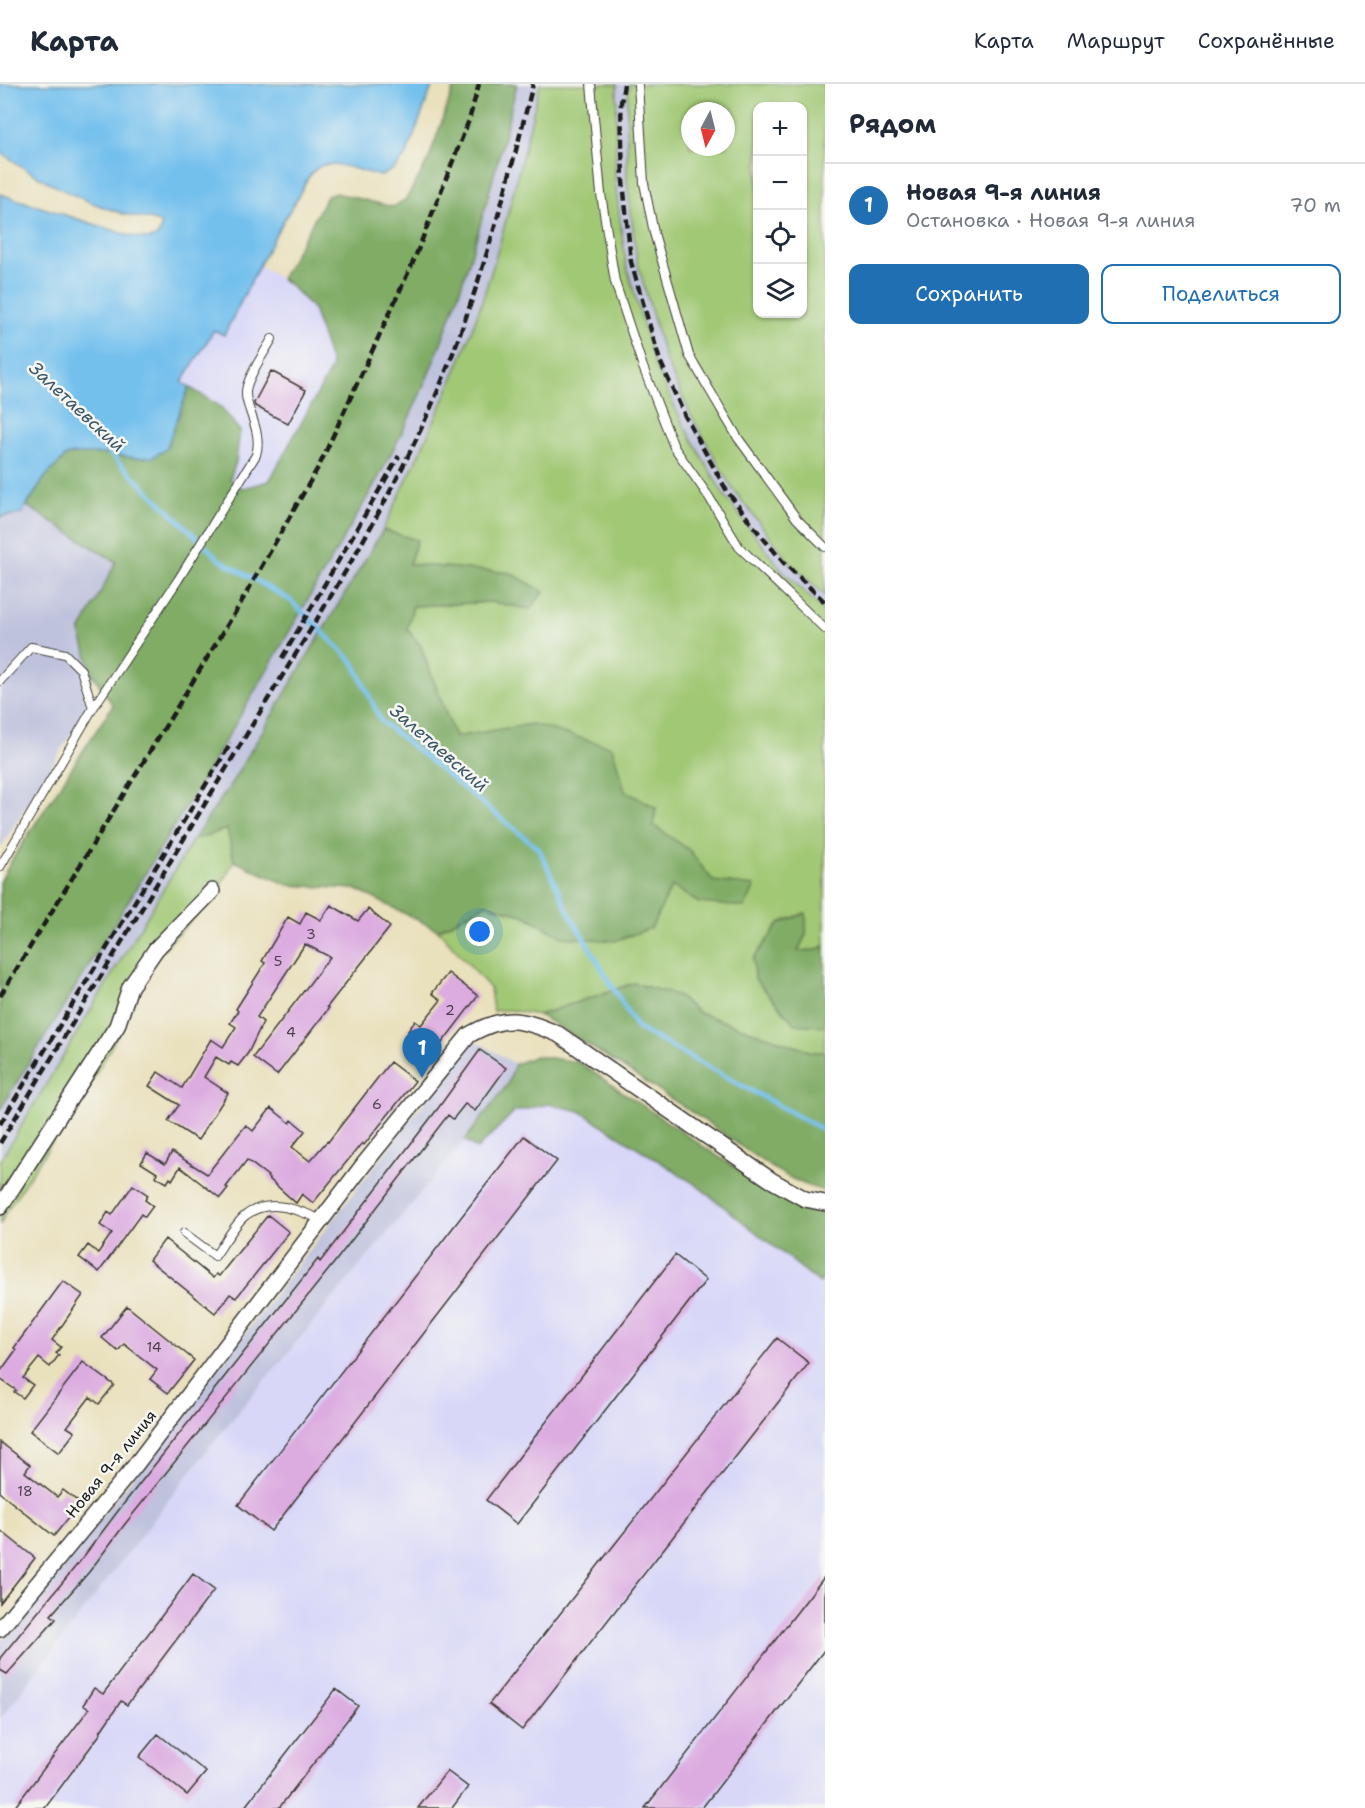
<!DOCTYPE html>
<html lang="ru">
<head>
<meta charset="utf-8">
<style>
  :root { --surface:#fff; --page:#f2f2f3; --text:#1f2937; --muted:#747a83; --line:#e0e1e3; --accent:#1f6fb2 }
  body { margin:0; font-family:"Shantell Sans",sans-serif; background:var(--page); color:var(--text) }
  .controls { position:absolute; right:18px; top:18px; display:grid; overflow:hidden; border-radius:12px; box-shadow:0 2px 4px #0004 }
  .controls button { width:54px; height:54px; display:grid; place-items:center; padding:0; border:0; border-bottom:2px solid var(--line); background:var(--surface); color:var(--text); font:30px sans-serif }
  .compass { position:absolute; left:681px; top:18px; width:54px; height:54px; border-radius:50%; background:var(--surface); box-shadow:0 2px 4px #0004; rotate:187deg }
  .you { position:absolute; left:480px; top:848px; width:21px; height:21px; margin:-15px; border:4px solid #fff; border-radius:50%; background:#1a73e8; box-shadow:0 0 0 9px #1a73e833 }
  .badge { display:grid; place-items:center; width:39px; height:39px; border-radius:50%; background:var(--accent); color:#fff; font-size:20px; font-weight:700 }
  .pin { position:absolute; translate:-50% -50px; filter:drop-shadow(0 2px 3px #0008) }
  .pin::after { content:''; position:absolute; top:32px; width:21px; height:18px; background:inherit; clip-path:polygon(0 0,100% 0,50% 100%) }
  .list { margin:0; padding:0; list-style:none }
  h2 { display:flex; justify-content:space-between; align-items:center; height:78px; margin:0; padding:0 24px; font-size:26px }
  h2 small { font-size:20px; font-weight:400; color:var(--muted) }
  .list li { display:grid; grid-template-columns:39px 1fr auto; gap:18px; align-items:center; box-sizing:border-box; height:84px; padding:0 24px; border-top:2px solid var(--line) }
  .list b { display:block; font-size:22px; white-space:nowrap }
  .list p { margin:0; font-size:20px; white-space:nowrap; color:var(--muted) }
  .list em { font-size:20px; font-style:normal; color:var(--muted) }
  .actions { display:flex; gap:12px; padding:18px 24px }
  .actions a { flex:1; padding:14px 0; border:2px solid var(--accent); border-radius:12px; text-align:center; font-size:21px; color:var(--accent) }
  .actions .main { background:var(--accent); color:#fff }
  .icon { flex:none; width:33px; height:33px; fill:none; stroke:currentColor; stroke-width:2; stroke-linecap:round; stroke-linejoin:round }
  .map { position:relative; flex:none; width:825px; height:1724px; overflow:hidden }
  header { display:flex; align-items:center; gap:36px; box-sizing:border-box; height:84px; padding:0 30px; background:var(--surface); border-bottom:2px solid var(--line) }
  header strong { font-size:28px }
  nav { display:flex; gap:33px; margin-inline-start:auto; font-size:21px }
  main { display:flex }
  aside { flex:1; background:var(--surface) }
  .map>svg:first-child { display:block }
</style>
</head>
<body>
<header>
<strong>Карта</strong>
<nav><a>Карта</a><a>Маршрут</a><a>Сохранённые</a></nav>
</header>
<main>
<div class="map">
<svg width="825" height="1724" viewBox="0 0 825 1724">
  <rect width="100%" height="100%" fill="#f6f6f2"/>
  <filter id="ink" filterUnits="userSpaceOnUse"><feTurbulence type="fractalNoise" baseFrequency=".0167" numOctaves="2"/><feDisplacementMap in="SourceGraphic" scale="12" xChannelSelector="R" yChannelSelector="G"/><feConvolveMatrix kernelMatrix="1 2 1 2 8 2 1 2 1" color-interpolation-filters="sRGB"/></filter>
  <filter id="wash" filterUnits="userSpaceOnUse"><feTurbulence type="fractalNoise" baseFrequency=".008" numOctaves="4" result="noise"/><feDisplacementMap in="SourceGraphic" scale="24" xChannelSelector="R" yChannelSelector="G"/><feGaussianBlur stdDeviation="1.35" result="paint"/><feColorMatrix in="noise" values="0 0 0 0 0 0 0 0 0 0 0 0 0 0 0 0 0 1.4 0 .05"/><feComposite in="paint" operator="in"/></filter>
  <g filter="url(#wash)">
    <rect width="100%" height="100%" fill="#e9e0bc"/>
    <path fill="#d8d7f8" d="M259,181l30,19 24,25 19,58 -63,114 -26,7 -13,-9 6,-17 -15,-55 -39,-25 32,-53 10,5z
      M548,1020l32,7 115,73 125,99 5,-7v532h-825v-89l211,-274 254,-305 12,8 37,-36z"/>
    <path fill="#bfc2dd" d="M517,0h23l-30,123 -29,97 -29,76 -69,150 -154,257 -36,53 -193,321v-51l277,-457 114,-197 38,-83 28,-76 31,-95z
      M617,0h12l-2,22v74l10,81 28,98 26,56 41,73 57,73 36,35v16l-44,-43 -57,-74 -42,-73 -28,-59 -28,-99 -11,-82z
      M27,422l89,56 -36,70 13,43 -8,37 -85,136v-331l21,-3z
      M473,955l42,25 -8,21 -42,55 -254,305 -211,274v-77l139,-172z"/>
    <path fill="#a1c874" stroke="#5e7248" stroke-width="1.5" fill-rule="evenodd" d="M540,0h77l-2,98 11,82 28,99 28,59 42,73 57,74 44,43v334l-9,4 -18,1 8,-17 -1,-21 -26,10 -9,14 -15,42 40,45 30,2 -1,27 -12,-1 -113,-39 -23,-18 -42,-12 -95,32 -29,-5 -17,1 -3,-23 -52,-58 48,-26 40,12 36,21 89,-9 21,-42 27,17 14,-22 -24,-31 -36,-25 3,-17 -31,-17 -93,-67 -77,13 -35,-92 -13,-16 6,-23 78,-4 39,7 -19,-36 -102,-9 8,-24 -34,-10c35,-74 72,-148 98,-226 24,-72 41,-146 59,-220z
      M629,0h196v512l-36,-35 -57,-73 -41,-73 -26,-56 -28,-98 -10,-81v-74zM758,22h44v208h-44zM690,27h36v36h-36z
      M227,745l7,32 -17,32 -55,58 -21,31 -1,8 -17,36 -37,65 -79,119 -7,15v-64l193,-321z"/>
    <path fill="#80ac66" stroke="#4e6441" stroke-width="1.5" d="M455,0h62c-24,98 -49,195 -88,289 -34,84 -84,161 -129,240 -96,168 -199,332 -300,497v-228l13,-24 100,-153 -20,-30 -13,-43 36,-70 -89,-56 18,-29 21,-21 8,-2h36l25,4 18,-1 13,-8 23,-62 32,20 19,24 -4,31 -6,17 13,9 26,-7 63,-114 -19,-58 -24,-25 -8,-5 46,-83 9,-3 57,14 13,-8 22,-38z
      M383,446l34,10 -8,24 102,9 33,19 -14,17 -39,-7 -78,4 -6,23 13,16 35,92 77,-13 80,23 13,44 31,17 -3,17 36,25 24,31 42,5 -10,21 -46,-4 -27,-17 -21,42 -36,13 -53,-4 -36,-21 -40,-12 -48,26 -83,-41 -67,-4 -54,-24 -7,-32 -34,11 36,-53z
      M806,829v21l-8,17 18,-1 9,-4v80l-30,-2 -40,-45 -2,-20 27,-36z
      M634,899l42,12 23,18 113,39h13v139c-41,-10 -77,-40 -111,-64 -58,-38 -115,-77 -175,-112z
      M536,972l42,6 190,128 34,20 23,5v61l-5,7 -125,-99 -115,-73 -32,-7 -34,8 -37,37 -12,-9 42,-55 8,-21z"/>
    <path fill="#73c0ed" stroke="#486e84" stroke-width="1.5" d="M0,0h433l-27,72 -12,13 -13,7c-14,-3 -49,-17 -62,-9 -10,6 -16,20 -21,30 -28,44 -50,91 -74,138l-10,-5 -32,52 7,5 -23,62 -13,8 -18,1 -25,-4h-36l-8,2 -21,21 -24,37 -21,3v-323l131,42 16,3 9,-2 4,-5 1,-8 -5,-3c-10,-3 -21,-4 -32,-7 -46,-14 -82,-33 -121,-60l-3,-4z"/>
    <g fill="none" stroke-linecap="round" stroke-linejoin="round">
      <path stroke="#73c0ed" stroke-width="4.5" d="M106,366l114,110 70,40 64,63 27,58 158,128 30,64 68,115 188,103"/>
    </g>
    <g id="blocks">
      <path fill="#dcace0" d="M271,287l35,19 -18,34 -33,-18 -1,-3z
        M331,821l27,16 10,-12 22,18 -63,80 2,1 -52,67 -24,-18 77,-100 -25,-13 -48,73 6,5 -15,31 -10,13 -7,-4 -2,3 -13,-8 -12,20 24,16 -30,47 -30,-19 11,-16 -30,-19 9,-14 24,16 29,-49 12,8 13,-20 -6,-4 8,-12 -2,-2 29,-46 -3,-2 26,-44 12,7 6,-12 15,8z
        M448,889l30,23 -46,60 -21,-16 3,-4 -6,-5 7,-10 6,4 20,-25 -9,-7z
        M480,966l26,18 -31,43 -10,-7 -12,15 -5,-4 -114,148 -209,261 -36,48 -38,43 5,4 -49,55 -7,-4v-12l81,-98 37,-49 200,-252 2,3 119,-155z
        M390,978l25,19 -51,64 -2,-2 -49,60 -11,-9 -6,9 -29,-26 1,-1 -21,-16 -21,27 2,1 -8,10 -40,-31 -8,13 -2,-2 -3,5 -12,-7 2,-3 -16,-10 6,-10 18,11 7,-12 35,22 39,-49 7,6 18,-23 19,15 2,-3 13,11 -13,16 18,14 17,-20 1,1z
        M524,1052l33,25 -286,370 -33,-26z
        M133,1101l15,10 -3,5 8,6 -8,11 -4,-3 -42,58 -20,-15 9,-12 10,8 14,-20 -12,-8 8,-13 4,3z
        M268,1131l21,17 -53,66 -6,-4 -15,19 -66,-53 16,-21 48,39 3,-4 3,2z
        M675,1171l31,25 -189,244 -31,-24z
        M63,1197l20,14 -31,45 9,7 -5,6 3,2 -9,12 -11,-9 -16,20 10,7 -10,13 -9,-6 2,-2 -16,-11v-7l16,-22 -2,-2z
        M127,1222l67,54 -26,33 -18,-14 7,-9 -33,-26 -6,7 -16,-13z
        M777,1254l32,25 -287,367 -33,-26z
        M83,1278l31,23 -15,19 -9,-7 -23,30 8,5 -16,21 -29,-22z
        M0,1358l30,23 -5,7 32,25 6,-7 17,13 -26,33 -54,-43z
        M0,1446l35,28 -35,45z
        M193,1490l21,16 -87,115 -6,-4 -21,31 1,1 -56,75h-31l75,-99 -6,-4 11,-17 9,6z
        M825,1492v73l-123,159h-57z
        M336,1605l22,17 -79,102h-35z
        M158,1650l48,38 -19,23 -48,-38z
        M447,1687l21,16 -16,21h-34z"/>
    </g>
  </g>
  <g filter="url(#ink)">
    <use href="#blocks" fill-opacity="0" stroke="#3b3934" stroke-width="1.5"/>
    <g fill="none" stroke-linecap="round" stroke-linejoin="round">
      <defs>
        <path id="lane" d="M591,0l10,110 14,88 28,85 31,80 35,50 30,50 86,82
          M638,0l6,99 10,50 35,122 49,83 59,81 28,28
          M0,597l31,-34 34,7 16,16 12,38
          M0,783l93,-159 85,-128 78,-125c8,-27 -15,-50 -9,-69 4,-14 17,-33 25,-47
          M184,1149l31,23c7,-10 22,-35 31,-41 24,-18 52,-5 76,5"/>
        <path id="street" d="M0,1123l117,-181 13,-39 26,-38 56,-58
          M0,1545l134,-162 230,-303 105,-129c36,-21 53,-16 89,-1l213,146 34,19 20,4"/>
      </defs>
      <use href="#lane" stroke="#3b3934" stroke-width="10"/>
      <use href="#street" stroke="#3b3934" stroke-width="18"/>
      <use href="#lane" stroke="#fff" stroke-width="8"/>
      <use href="#street" stroke="#fff" stroke-width="15"/>
      <path stroke="#1c1c1c" stroke-width="4.5" stroke-dasharray="9 4.5" stroke-linecap="butt" d="M624,0l-3,19 2,78 8,81 29,99 25,55 42,75 27,36 30,36 41,39
        M282,574l117,-202
        M0,912l239,-390 81,-142 94,-204 55,-140 10,-36
        M0,1040l231,-381
        M0,1059c86,-142 172,-284 257,-426 68,-111 138,-220 187,-341 38,-95 64,-193 89,-292"/>
    </g>
  </g>
  <g text-anchor="middle" dominant-baseline="central" stroke-width="5" stroke-linejoin="round" paint-order="stroke">
    <g font-size="14" fill="#4c404d">
      <text x="311" y="850">3</text>
      <text x="278" y="877">5</text>
      <text x="450" y="926">2</text>
      <text x="291" y="948">4</text>
      <text x="377" y="1020">6</text>
      <text x="154" y="1263">14</text>
      <text x="25" y="1407">18</text>
    </g>
    <g font-size="16" fill="#1c1c1c" stroke="#f6f6f2">
      <text transform="translate(111 1380) rotate(-51)">Новая 9-я линия</text>
    </g>
    <g font-size="18" font-style="italic" fill="#3a5565" stroke="#f6f6f2">
      <text transform="translate(77 323) rotate(43)">Залетаевский</text>
      <text transform="translate(439 664) rotate(41)">Залетаевский</text>
    </g>
  </g>
</svg>
<div class="controls">
<button>+</button>
<button>−</button>
<button><svg class="icon" aria-label="locate" viewBox="0 0 24 24"><circle cx="12" cy="12" r="6"/><path d="M12 2v4M12 18v4M2 12h4M18 12h4"/></svg></button>
<button><svg class="icon" aria-label="layers" viewBox="0 0 24 24"><path d="M12 4l9 5-9 5-9-5zM3 14l9 5 9-5"/></svg></button>
</div>
<svg class="compass" viewBox="-18 -18 36 36"><path d="M0-13l5 13h-10z" fill="#e53935"/><path d="M0 13l5-13h-10z" fill="#747a83"/></svg>
<div class="you"></div>
<div class="pin badge" style="left:422px;top:994px">1</div>
</div>
<aside>
<h2>Рядом<small></small></h2>
<ul class="list">
<li><span class="badge">1</span><div><b>Новая 9-я линия</b><p>Остановка · Новая 9-я линия</p></div><em>70 m</em></li>
</ul>
<div class="actions"><a class="main">Сохранить</a><a>Поделиться</a></div>
</aside>
</main>
</body>
</html>
